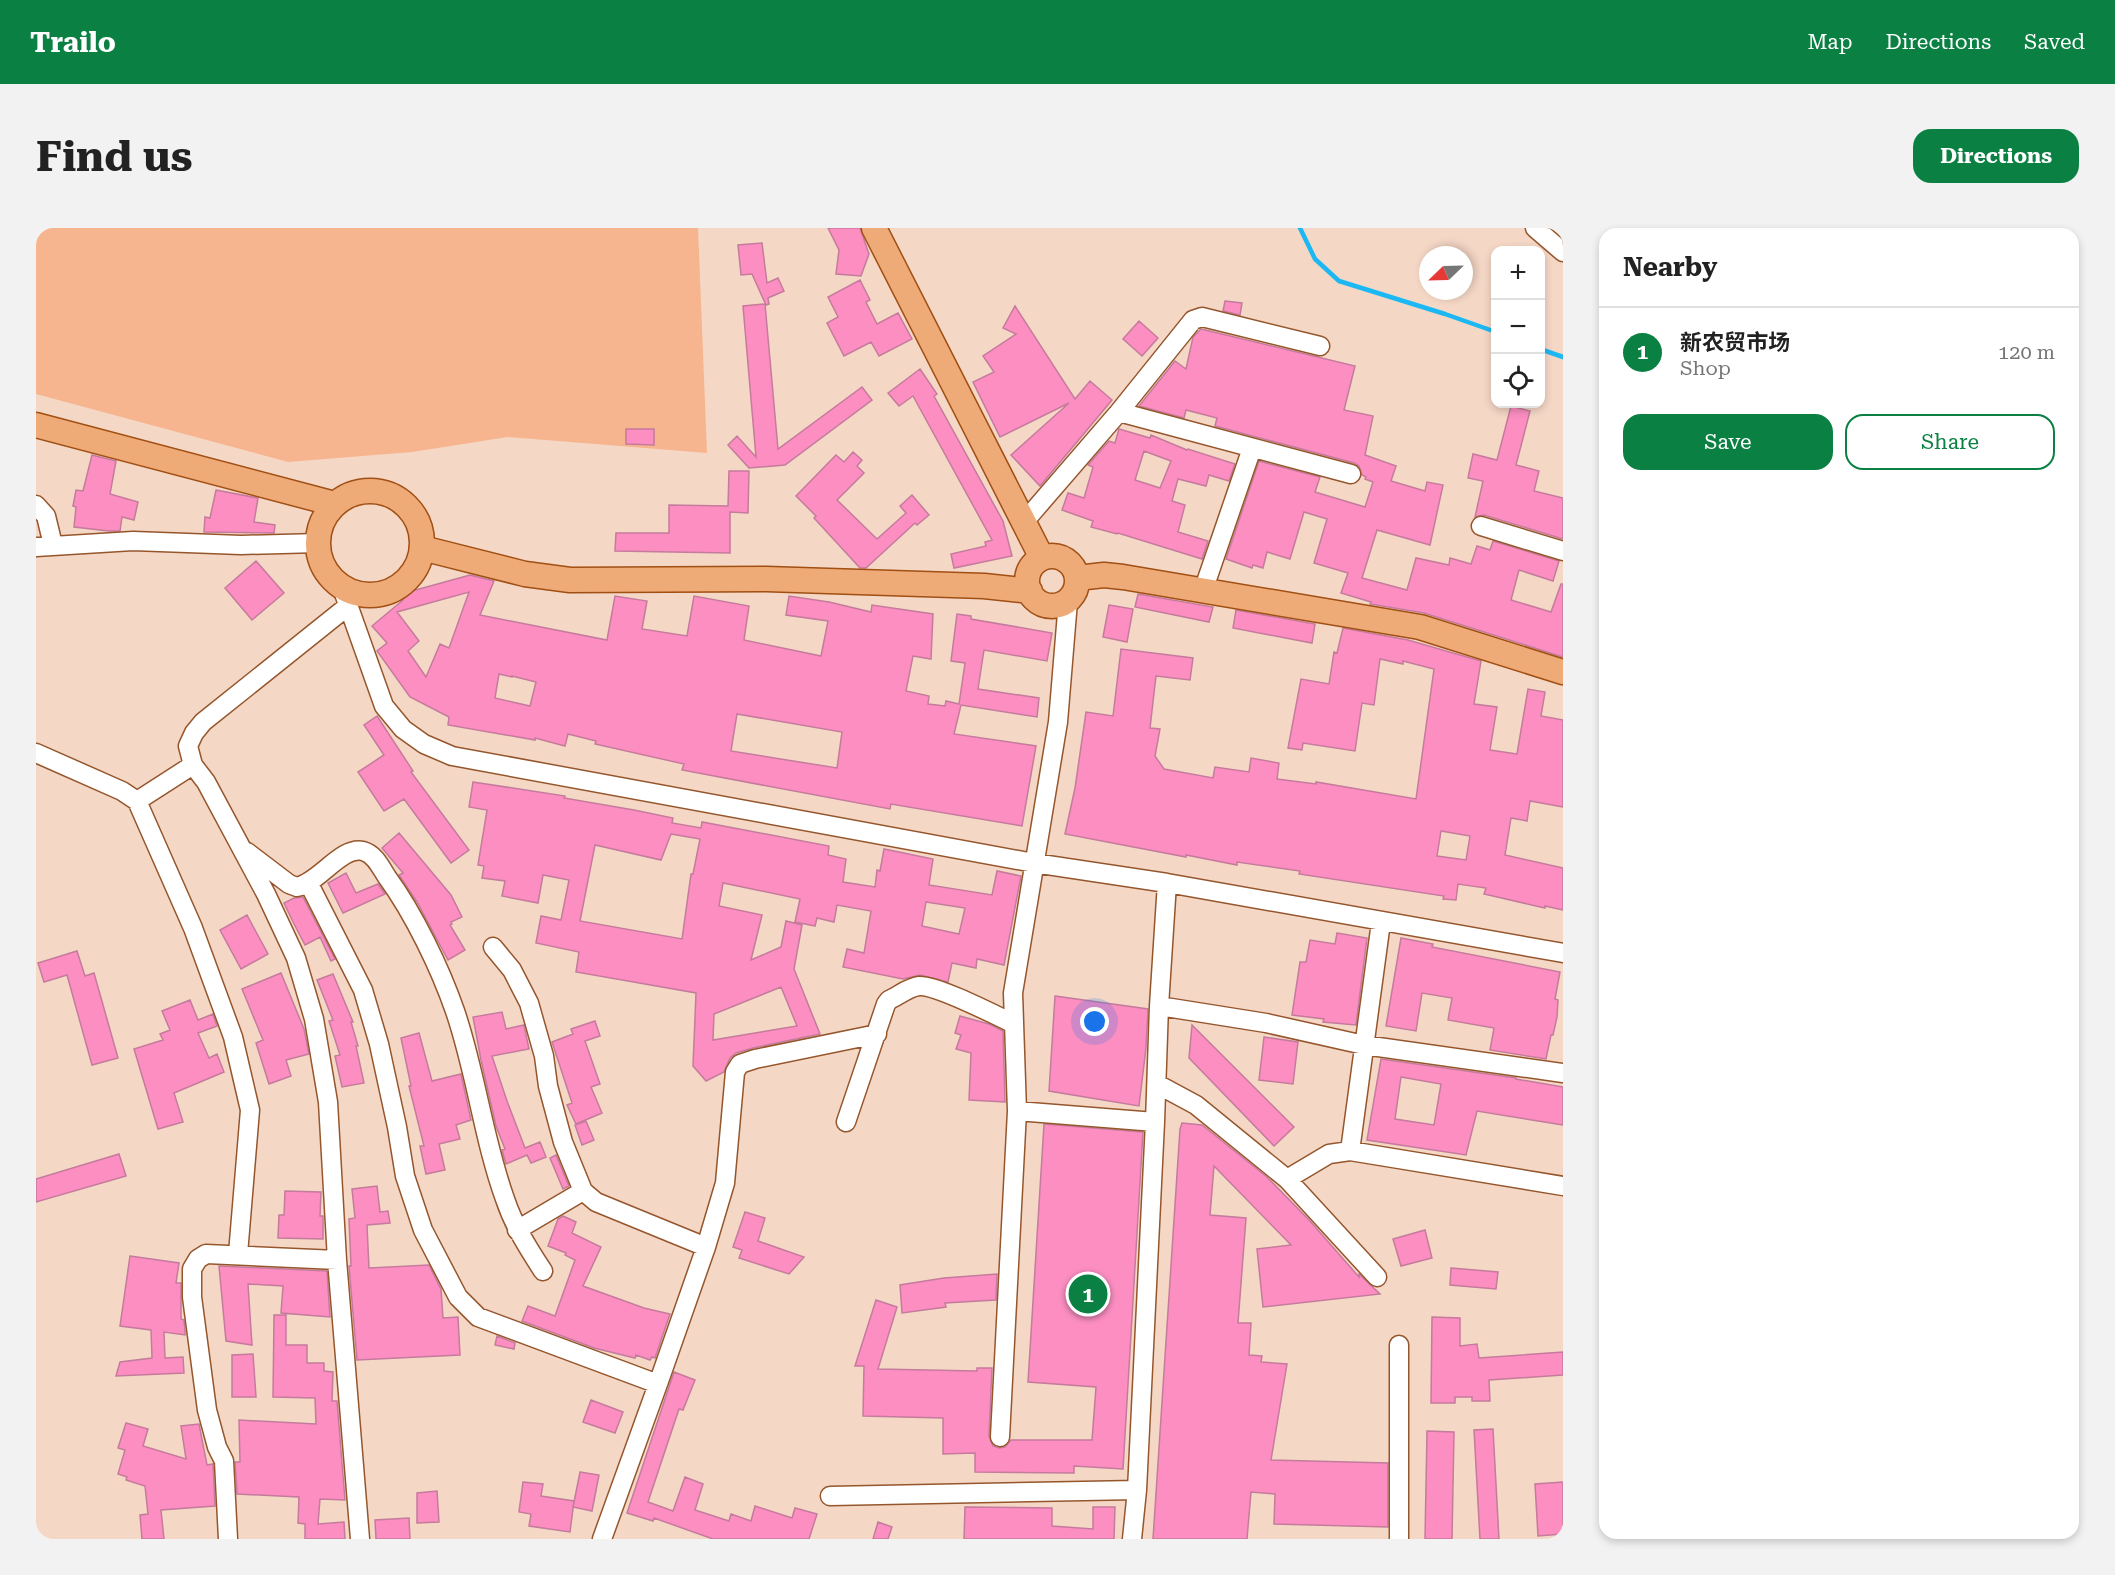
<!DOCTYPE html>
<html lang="en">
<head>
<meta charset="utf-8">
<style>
  :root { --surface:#fff; --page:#f2f2f2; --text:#222; --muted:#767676; --line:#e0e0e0; --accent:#0b8043 }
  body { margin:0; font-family:"Roboto Serif","Noto Sans SC",serif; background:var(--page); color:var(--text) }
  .controls { position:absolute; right:18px; top:18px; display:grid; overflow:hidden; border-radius:12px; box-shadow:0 3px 9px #0003 }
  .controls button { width:54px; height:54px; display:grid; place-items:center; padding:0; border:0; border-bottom:2px solid var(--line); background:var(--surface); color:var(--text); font:30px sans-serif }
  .compass { position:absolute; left:1383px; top:18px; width:54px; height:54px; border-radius:50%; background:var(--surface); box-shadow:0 3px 9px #0003; rotate:247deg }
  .you { position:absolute; left:1059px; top:794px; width:21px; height:21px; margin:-15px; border:4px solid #fff; border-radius:50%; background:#1a73e8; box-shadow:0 0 0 9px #1a73e833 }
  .badge { display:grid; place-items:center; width:39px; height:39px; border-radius:50%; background:var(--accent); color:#fff; font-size:20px; font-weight:700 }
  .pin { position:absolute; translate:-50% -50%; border:3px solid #fff; box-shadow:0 2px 6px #0006 }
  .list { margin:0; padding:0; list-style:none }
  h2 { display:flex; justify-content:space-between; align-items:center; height:78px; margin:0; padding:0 24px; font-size:26px }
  h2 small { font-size:20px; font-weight:400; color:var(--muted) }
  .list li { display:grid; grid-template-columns:39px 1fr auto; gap:18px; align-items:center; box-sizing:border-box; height:90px; padding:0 24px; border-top:2px solid var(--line) }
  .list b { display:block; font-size:22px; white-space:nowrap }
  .list p { margin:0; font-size:20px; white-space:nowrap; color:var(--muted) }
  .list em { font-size:20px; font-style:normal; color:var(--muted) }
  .actions { display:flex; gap:12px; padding:18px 24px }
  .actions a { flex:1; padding:14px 0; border:2px solid var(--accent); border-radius:18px; text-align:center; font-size:21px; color:var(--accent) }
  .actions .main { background:var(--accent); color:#fff }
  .icon { flex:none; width:33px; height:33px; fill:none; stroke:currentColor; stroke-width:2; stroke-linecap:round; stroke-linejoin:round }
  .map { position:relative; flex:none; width:1527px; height:1311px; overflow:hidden; border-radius:18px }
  header { display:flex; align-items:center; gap:36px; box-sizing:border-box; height:84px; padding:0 30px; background:var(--accent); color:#fff }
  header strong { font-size:28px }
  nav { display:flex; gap:33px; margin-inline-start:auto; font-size:21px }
  .intro { display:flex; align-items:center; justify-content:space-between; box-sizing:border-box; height:144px; padding:0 36px }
  h1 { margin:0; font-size:42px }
  .button { padding:15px 27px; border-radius:18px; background:var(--accent); color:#fff; font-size:21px; font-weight:700 }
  main { display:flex; gap:36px; padding:0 36px }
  aside { flex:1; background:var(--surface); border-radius:18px; box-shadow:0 3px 9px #0003 }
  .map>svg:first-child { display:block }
</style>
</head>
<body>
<header>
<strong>Trailo</strong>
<nav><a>Map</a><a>Directions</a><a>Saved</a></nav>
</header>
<div class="intro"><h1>Find us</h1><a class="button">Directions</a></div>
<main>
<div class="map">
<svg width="1527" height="1311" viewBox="0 0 1527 1311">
  <rect width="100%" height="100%" fill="#f5d7c6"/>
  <path fill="#f6b58f" d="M0,0h662l9,225 -199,-16 -96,15 -124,10 -252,-68z"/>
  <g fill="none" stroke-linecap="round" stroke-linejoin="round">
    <path stroke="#1cb8f3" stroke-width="4.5" d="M1264,0l15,31 24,22 106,33 51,18
      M1504,121l23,8"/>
  </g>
  <path fill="#fc8ec1" stroke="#c57b9c" stroke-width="1.5" fill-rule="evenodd" d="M792,0h32l9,26 -8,22 -25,-2 3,-24z
    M726,15l5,40 11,-5 6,13 -16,7 1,6 -3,1 -14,-31 -11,1 -3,-30z
    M824,52l10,20 -4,2 11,22 21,-11 14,26 -33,17 -8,-14 -27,14 -17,-33 11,-6 -10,-20z
    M1189,73l17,2 -2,12 -17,-4z
    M729,76l13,145 84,-62 10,13 -87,65 -36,3 -21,-23 9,-9 19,21 -13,-151z
    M979,78l60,93 15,-18 22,19 -72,86 -29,-31 58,-52 -69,34 -27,-55 21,-10 -11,-16 33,-22 -13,-6z
    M1103,93l19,17 -16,18 -19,-17z
    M1165,101l154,37 -11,44 29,6 -8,39 31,11 -5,15 34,10 2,-9 16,3 -13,60 -53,-15 -15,48 45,12 9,-32 33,7 1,-7 21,6 6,-18 13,4 3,-9 66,20 -6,20 -34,-11 -8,30 40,12 10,-28h2v73l-139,-44 -54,-9 1,-2 -30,-9 7,-20 -34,-10 13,-44 -23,-7 -14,47 -23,-7 -4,16 -10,-3 -1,3 -26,-9 33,-98 61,16 -5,15 50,15 8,-25 -8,-3 1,-2 -4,-2 -3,-9 -5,-3 -139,-37 2,-8 -31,-8 -2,8 -45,-12 36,-45 11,8 7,-32z
    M884,141l17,25 -3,2 69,125 9,35 -58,12 -3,-14 35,-8 -1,-4 7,-2 -79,-144 -14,10 -11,-13z
    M1475,178l19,5 -14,54 23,6 -5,20 29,7v41l-79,-24 -9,2 8,-36 -15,-3 5,-24 24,6z
    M590,201h28v16l-28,-1z
    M1083,201l31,9 1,-3 36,15 1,-1 47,15 -6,17 -20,-6 -3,11 -28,-7 -6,22 13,4 -7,27 30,9 -6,18 -84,-26 -1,1 -26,-7 2,-6 -31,-11 6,-17 16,5 9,-31 -5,-2 21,-24 6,2zM1108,223l27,10 -11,27 -25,-8z
    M817,224l9,8 -5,6 7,7 -27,27 40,39 29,-26 -6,-7 12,-11 17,20 -12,10 -2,-2 -49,45h-6l-46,-50 2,-2 -20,-20 40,-41 8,7z
    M56,227l24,6 -6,33 28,8 -4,18 -12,-3 -2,14h-11l-35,-4 2,-20 -3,-1 3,-16 7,1z
    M693,243h20l-1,42 -18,-1v41l-115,-2 1,-18h53v-28l59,1z
    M180,262l42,8 -4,24 21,3 -1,8 -70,-1 1,-15 5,1z
    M220,333l28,32 -32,27 -27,-32z
    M434,347l24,6 -14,34 127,25 8,-44 32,5 -5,28 45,7 7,-40 55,10 -5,34 77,16 7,-35 -42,-6 3,-19 40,6 42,10 1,-7 61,9 -2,45 -18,-3 -7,35 23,5 -1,8 17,2 1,-5 13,3 6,-41 -14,-2 6,-47 14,2v3l81,14 -5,28 -63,-11 -6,39 61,9 -2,19 -76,-12 -7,29 82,12 -14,80 -131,-22 -1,5 -208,-39 2,-6 -89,-20 1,-3 -28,-7 -3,12 -30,-8v2l-87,-15 1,-8 -39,-20 -33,-46 10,-8 -15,-17 31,-26 -2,-6zM433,364l-20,56 -9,-4 -14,33 -18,-26 11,-10 -22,-29zM463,446l13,3v-1l24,6 -6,24 -35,-8zM701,486l105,18 -5,36 -106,-17z
    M1102,366l75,13 -4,15 -74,-15z
    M1073,377l24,4 -6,33 -24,-5z
    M1200,382l79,14 -3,19 -79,-15z
    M1307,400l65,12 73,21 -7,43 23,3 -7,43 27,4 11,-65 17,3 -4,24 22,4v87l-33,-6 -3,20 -16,-3 -6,37 58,13v42l-18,-4v2l-61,-14 2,-6 -28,-4 -2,16 -13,-1 1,-3 -145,-22 1,-3 -63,-9v3l-51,-10v2l-121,-23 10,-46 11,-76 27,4 8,-67 72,9 -3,22 -34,-4 -6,52 10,1 -5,27 9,13 49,9 2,-11 34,5 2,-14 28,5 -2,16 39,5v-2l100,17 18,-130 -31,-8v3l-23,-5 -6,46 -12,-2 -7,48 -52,-8 -1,7 -14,-2 13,-69 28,5 5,-32 3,1zM1405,603l29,5 -4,24 -29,-4z
    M341,488l36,55 -2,1 58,78 -18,13 -47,-64 -20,12 -26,-39 26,-17 -20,-30z
    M437,554l92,14 -1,2 70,12 39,8 -1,5 29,5 1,-6 127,24 -1,9 18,4 -3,23 32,5 2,-17 3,1 4,-22 49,10 -4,26 63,10 5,-24 24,5 -17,89 -27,-6 -1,9 -24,-5 -4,19 -28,-7 -17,4 -60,-12 4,-18 17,4 7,-42 -34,-6 -3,17 -17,-4 -2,8 -20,-4 5,-23 -77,-16 -4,23 43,9 -11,45 30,-13 5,-26 16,4 -8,44 26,65 -67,14 -17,5 -6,5 -6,14 -18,9 -13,-15 3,-73 -120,-21 3,-20 -43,-9 5,-27 20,4 8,-40 -26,-5 -5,28 -36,-7 3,-15 -23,-3 2,-12 -6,-1 9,-55 -18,-3zM635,606l29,5 -7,35h-2l-9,65 -102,-18 15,-76 66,15zM890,674l39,6 -6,26 -37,-8zM745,759l16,39 -84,14 1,-26z
    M363,605l52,62 11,22 -11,5 1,2 -2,1 15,25 -17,10 -31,-58 -18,-27 4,-2 -21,-25z
    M310,645l10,20 22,-9 7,10 -42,19 -15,-30z
    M267,669l32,62 -4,2 -11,-24 -15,8 -12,-23 -9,-19 10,-5z
    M211,687l21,39 -27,15 -21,-39z
    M1301,705l30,5 -11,87 -33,-3 1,-3 -32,-4 8,-53h6l4,-22 25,4z
    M1365,710l32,6 -1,3 128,25 -5,27 3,1 -1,17 -4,18h-2l-5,24 -56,-9 4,-22 -46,-8 4,-22 -30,-5 -6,38 -30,-5z
    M41,723l8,25 9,-3 24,85 -26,7 -25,-90 -23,7 -6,-19z
    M245,745l23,56 5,25 -23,6 5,16 -22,8 -13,-41 7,-3 -21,-51z
    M297,746l20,48h-2l7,24h-2l8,37 -22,4 -7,-31 5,-1 -11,-34 4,-1 -16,-40z
    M1019,768l93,13 -2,39 -7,58 -90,-15z
    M154,772l8,20 15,-6 4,12 -19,7 11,25 8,-4 7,18 -50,21 9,29 -25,7 -24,-80 29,-9 -3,-6 10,-4 -8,-19z
    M466,784l4,17 18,-4 2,10 3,14 -37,7 15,45 18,47 15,-6 6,15 -15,6 -4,-8 -21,9 -4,-14 3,-1 -9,-23 -15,-66 -8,-43z
    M924,788l29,8 14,7 2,71 -36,-2 2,-47 -15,-4 5,-14 -6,-2z
    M559,793l5,15 -15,5 15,43 -9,3 11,26 -26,11 -9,-19 5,-2 -20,-61 21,-8 -2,-5z
    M1156,797l102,102 -20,19 -85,-88z
    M383,805l13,48 29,-7 10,46 -15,5 4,14 -21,5 6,26 -19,4 -6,-28h4l-15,-60h2l-10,-48z
    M1228,809l34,5 -5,42 -34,-4z
    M1345,831l135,19v1l47,8v38l-86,-14 -11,44 -99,-15zM1365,849l40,7 -7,41 -39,-6z
    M550,893l8,19 -12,5 -7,-20z
    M1146,895l20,2 65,52 43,44 49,56v-3l21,20 -117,13 -6,-58 34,-4 -77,-79 -4,49 36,3 -8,105h13l-2,32 13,1 -1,6 26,2 -16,96 117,3v64l-114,-3 1,-30 -24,-2 -4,47h-94l27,-410z
    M1008,896l99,8 -20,337 -49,-3v7l-99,-1v-19l-32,1v-36l-80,-2 1,-50h-9l21,-66 21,7 -19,62 99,2v-3h15l-3,68 4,10 6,2 6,-1 6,-7h81l4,-53 -68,-5z
    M83,926l7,22 -90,26v-23z
    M520,927l13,31 -6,3 -13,-31z
    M341,958l3,26 8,-1 2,12 -23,2 2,43 60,-3 12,24 2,29 15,-1 2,38 -103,5 -8,-94h2l-2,-47 6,-1 -3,-29z
    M249,963l36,1 -1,24h3v23l-45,-1 1,-23h5z
    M709,984l20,6 -7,23 46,16 -15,17 -50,-16 3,-8 -9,-3z
    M527,988l13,6 -4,11 29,14 -18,39 61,22 26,6 -15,44 -3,-1 -2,3 -14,-5 -1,3 -41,-10 -72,-27 6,-15 27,10 20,-56 -10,-5 1,-2 -18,-7 10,-27z
    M1389,1002l7,28 -31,8 -8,-27z
    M94,1028l49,7 -3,20h5v36l3,1 1,11v4l-21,-3 1,26 18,-1 1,16 -68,3 4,-14 32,-4 -1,-28 -31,-4z
    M183,1038l108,5 3,46 -49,-4 2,-27 -35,-2 4,61 -26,-4z
    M1415,1040l47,4 -2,17 -46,-4z
    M961,1046l-1,26 -51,3 1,4 -44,6 -2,-28 44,-7z
    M238,1087h12v30h21v18h17v8l9,1 -1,29h5l8,99 -25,-1 -2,25 26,-2 1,17h-40v-15l-7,-1 1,-26 -62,-3 -2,-32h5l-1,-42 77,4 -1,-26 -42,-1z
    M1396,1089l28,1v28l17,-2 2,14 84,-6v23l-74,5 1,21h-18v-4h-17v6h-24z
    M461,1108l18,7 -1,6 -19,-4z
    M217,1126l3,43h-24v-42z
    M638,1144l21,8 -12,30 -4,-1 -31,93 25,9 12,-34 18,7 -8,26 34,11 2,-7 20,7 4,-15 37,12 3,-10 22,6 -8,25h-96l-59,-21 -1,3 -26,-8z
    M555,1172l32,12 -8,21 -32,-11z
    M90,1195l22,6 -5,17 43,13 -5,-33 18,-2 8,41 6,-1 2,42 -54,4 3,29h-22l-2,-24 8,-1 -3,-28 -19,-6 1,-3 -9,-3 7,-24 -7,-2z
    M1457,1201l6,110h-19l-6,-109z
    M1391,1203l27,1 -2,107h-27z
    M544,1244l19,3 -7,36 -19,-4z
    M487,1254l20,2 -2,12 33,5 -4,31 -41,-6 2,-12 -12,-2z
    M1527,1254v52l-25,2 -3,-52z
    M401,1263l2,31 -22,1v-30z
    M929,1279l87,1v18l41,3v-22h22l-1,32h-150z
    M373,1290l1,21h-34l-1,-19z
    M842,1294l14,5 -4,12h-15z"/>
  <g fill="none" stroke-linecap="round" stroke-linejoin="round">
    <defs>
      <path id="minor" d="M1499,0l28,24
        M1083,184l232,62
        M0,277l10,11 7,29
        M988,294l95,-110 74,-92 9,-3 118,29
        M1445,298l82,25
        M0,319l97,-6 108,4 78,-2
        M305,357l43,121 19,23 21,15 28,12 582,107 133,20 396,70
        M1167,363l49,-143
        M312,378l-145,116 -9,11 -6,13 5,19 13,17 60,112 30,64 18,61 14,83 9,158 23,279
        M0,525l86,38 15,10 56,-36
        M101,573l56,127 40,109 17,73 -12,144
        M211,624l42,32 8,3c23,-5 44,-41 66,-36 12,3 18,17 24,26 27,37 53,91 68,134 21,61 28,127 50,188 9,27 23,49 38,72
        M272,654l55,108 16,54 18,83 8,49 18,54 35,67 20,20 180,67
        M457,719l19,23 17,33 15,53 4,30 15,56 20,49 13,11 110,45
        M1123,778l107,17 98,22 199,28
        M1121,856l39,21 91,74 90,98
        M981,883l138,11
        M810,894l40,-118 3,-4c9,-4 20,-13 30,-14 18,-1 76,29 95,38
        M1314,923l31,-229
        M1251,951l42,-25 21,-3 213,35
        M481,1002l66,-39
        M964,1209l17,-326 -4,-118 45,-271 10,-121
        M794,1268l307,-6
        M192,1311l-4,-78 -7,-14 -10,-37 -15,-113v-28l6,-10 8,-5 131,6
        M566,1311l56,-155 48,-137 19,-64 10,-111 5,-8 15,-5 122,-25
        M1096,1311l5,-49 18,-368 4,-116 8,-123
        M1363,1311v-194"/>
      <path id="major" d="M838,0l168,330
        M0,197l299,79
        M282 315a52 52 0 1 1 104 0a52 52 0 1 1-104 0Z
        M386,320l103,26 45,6 196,-1 218,7 46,5
        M991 353a25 25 0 1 1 50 0a25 25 0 1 1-50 0Z
        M1041,350l27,-3 19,2 297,50 143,45"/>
    </defs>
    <use href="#minor" stroke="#95562c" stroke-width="21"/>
    <use href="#major" stroke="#a14f13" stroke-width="27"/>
    <use href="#minor" stroke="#fff" stroke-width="18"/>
    <use href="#major" stroke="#eeab77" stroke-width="24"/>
  </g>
</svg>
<div class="controls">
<button>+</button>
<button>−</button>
<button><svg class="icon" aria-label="locate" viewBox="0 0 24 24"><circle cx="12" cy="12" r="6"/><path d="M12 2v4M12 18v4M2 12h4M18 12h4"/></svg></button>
</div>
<svg class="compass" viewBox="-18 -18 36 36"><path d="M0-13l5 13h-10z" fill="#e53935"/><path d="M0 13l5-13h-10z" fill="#767676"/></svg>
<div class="you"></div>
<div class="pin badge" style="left:1052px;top:1066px">1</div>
</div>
<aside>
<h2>Nearby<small></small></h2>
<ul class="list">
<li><span class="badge">1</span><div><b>新农贸市场</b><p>Shop</p></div><em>120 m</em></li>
</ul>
<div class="actions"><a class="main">Save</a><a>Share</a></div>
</aside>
</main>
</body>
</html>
